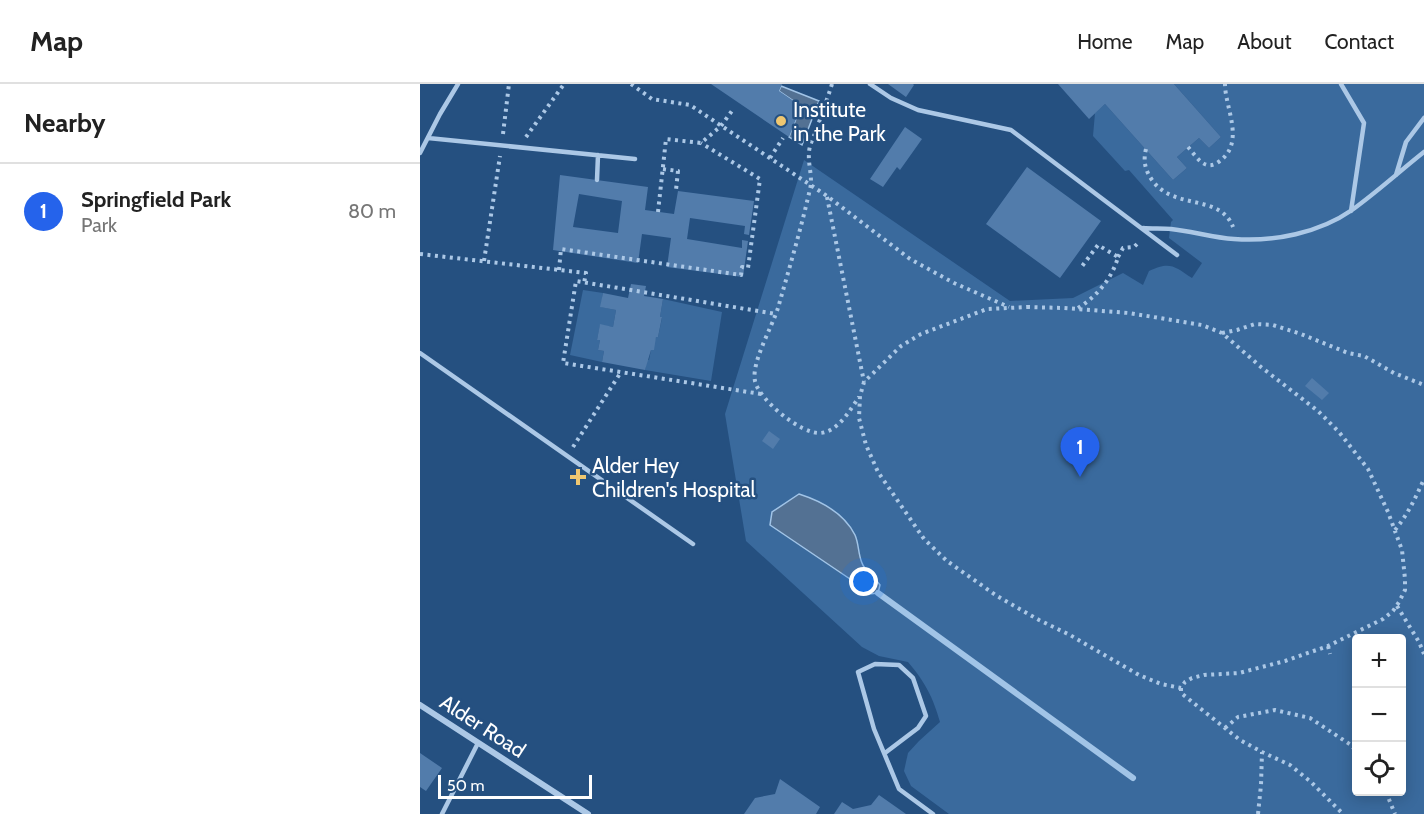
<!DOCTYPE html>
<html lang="en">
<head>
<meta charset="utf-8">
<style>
  :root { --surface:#fff; --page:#f6f6f6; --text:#222; --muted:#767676; --line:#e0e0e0; --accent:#2563eb }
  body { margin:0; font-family:Cabin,sans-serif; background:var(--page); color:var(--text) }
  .controls { position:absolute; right:18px; bottom:18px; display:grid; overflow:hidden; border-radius:6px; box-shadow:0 3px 15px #0003 }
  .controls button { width:54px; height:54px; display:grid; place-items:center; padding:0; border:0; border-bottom:2px solid var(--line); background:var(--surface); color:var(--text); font:30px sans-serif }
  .scale { position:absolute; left:18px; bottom:15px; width:154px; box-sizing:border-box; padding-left:6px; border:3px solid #fff; border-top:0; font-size:16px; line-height:21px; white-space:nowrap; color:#fff; -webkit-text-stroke:4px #255080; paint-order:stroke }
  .you { position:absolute; left:444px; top:498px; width:21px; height:21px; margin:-15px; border:4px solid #fff; border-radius:50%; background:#1a73e8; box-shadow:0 0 0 9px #1a73e833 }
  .badge { display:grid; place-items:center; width:39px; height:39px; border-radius:50%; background:var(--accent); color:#fff; font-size:20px; font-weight:700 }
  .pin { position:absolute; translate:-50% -50px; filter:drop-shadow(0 2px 3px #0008) }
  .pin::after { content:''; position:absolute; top:32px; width:21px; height:18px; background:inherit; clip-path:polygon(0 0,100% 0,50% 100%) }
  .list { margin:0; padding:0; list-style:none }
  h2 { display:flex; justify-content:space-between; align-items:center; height:78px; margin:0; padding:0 24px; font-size:26px }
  h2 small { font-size:20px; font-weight:400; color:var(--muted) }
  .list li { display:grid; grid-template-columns:39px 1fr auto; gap:18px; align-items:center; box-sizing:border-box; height:96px; padding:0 24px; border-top:2px solid var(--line) }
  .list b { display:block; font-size:22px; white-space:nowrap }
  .list p { margin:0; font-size:20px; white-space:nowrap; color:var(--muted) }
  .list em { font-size:20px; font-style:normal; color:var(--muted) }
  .icon { flex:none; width:33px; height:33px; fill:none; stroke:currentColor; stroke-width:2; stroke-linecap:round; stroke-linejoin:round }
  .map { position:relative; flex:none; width:1004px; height:730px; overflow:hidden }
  header { display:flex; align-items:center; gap:36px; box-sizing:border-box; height:84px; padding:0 30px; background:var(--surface); border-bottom:2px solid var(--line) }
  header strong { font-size:28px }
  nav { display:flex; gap:33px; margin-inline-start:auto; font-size:21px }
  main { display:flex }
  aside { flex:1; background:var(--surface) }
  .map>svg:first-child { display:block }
</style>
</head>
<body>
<header>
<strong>Map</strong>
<nav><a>Home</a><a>Map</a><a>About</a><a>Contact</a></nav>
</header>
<main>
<aside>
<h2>Nearby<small></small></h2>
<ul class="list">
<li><span class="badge">1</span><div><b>Springfield Park</b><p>Park</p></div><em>80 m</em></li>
</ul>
</aside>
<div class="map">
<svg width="1004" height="730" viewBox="0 0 1004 730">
  <rect width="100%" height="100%" fill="#255080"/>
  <path fill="#3a6a9d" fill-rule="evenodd" d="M754,0h250v730h-475l-38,-28 -7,-15 4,-18 11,-12 21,-19c-7,-25 -15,-40 -32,-60l-29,-6 -17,-9 -116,-106 -21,-127 79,-254 206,141 63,-3 50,-25 20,12 6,-14c21,-10 25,-5 43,7l10,-15 -33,-25 2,-16 2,-2 -44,-50 -4,1 -32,-35 2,-23 10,-9 68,76 14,-12 -10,-11 22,-19 10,10 12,-11zM936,554h46v154h-46z
    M163,206l20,3 -2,14 15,3 -3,17 -13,-2 -3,15h3l-2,10 6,1 -2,11 -32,-7z
    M243,215l59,13 -11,69 -66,-11 2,-11 2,1 2,-10 5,-13h2l4,-19 -2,-1z"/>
  <path fill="#537193" stroke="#a1c4e7" stroke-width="1.5" d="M361,2l38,15 -17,44 -13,-8 12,-31 -22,-15z
    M379,410c22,7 45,19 56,41 4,9 3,19 7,28 2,7 13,15 18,22l-2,8 -9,1 -19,-15 -80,-54 2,-13z"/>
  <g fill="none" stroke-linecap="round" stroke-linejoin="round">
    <path stroke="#a1c4e7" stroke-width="6" d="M458,509l255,185"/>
  </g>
  <path fill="#527cab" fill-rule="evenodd" d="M291,0h71l-3,7 22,15 -12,31z
    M468,0h25l1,1 -8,12z
    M638,0h116l47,53 -12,11 -10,-10 -22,19 10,11 -14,12 -68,-76 -16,15z
    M485,43l17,12 -22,31 -3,-3 -14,20 -13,-8z
    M607,83l74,54 -41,57 -74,-54z
    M140,91l88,12 -3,23 29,4 4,-23 76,10 -5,34 -5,-1 1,-8 -55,-8 -3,21 55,9v-8l6,1 -5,36 -76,-10 4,-29 -29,-4 -4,29 -85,-13zM159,110l43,7 -4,32 -45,-6z
    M211,200l15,2 -2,10 19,3 -3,18h2l-4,20h-2l-2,13h-3l-6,20 -43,-8 2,-11 -6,-1 2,-10h-3l3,-16 13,3 3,-17 -16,-3 3,-14 25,5z
    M892,294l17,15 -7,7 -17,-14z
    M349,347l11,8 -7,10 -11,-8z
    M0,669l22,15 -16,23 -6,-4z
    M360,695l40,28 -4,7h-72l11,-16 20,-4z
    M459,711l27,19h-72l8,-12 11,7 18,-4z"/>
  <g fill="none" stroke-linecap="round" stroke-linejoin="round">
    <path stroke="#acc8e6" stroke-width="4" stroke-dasharray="3 4.5" stroke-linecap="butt" d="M211,0l21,15 38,6 137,91 83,63 44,24 55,24
      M412,0c-5,16 -11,32 -16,47 -3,7 -7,15 -7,22 -1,12 4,25 1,36 -9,40 -21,80 -32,119 -6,19 -27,55 -23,73 4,19 46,53 65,52 18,-1 30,-23 39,-36
      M83,50l6,-50
      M106,53l38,-53
      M768,63c8,9 16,24 29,16 30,-19 8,-54 8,-79
      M726,65c-3,12 -1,21 6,31 22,31 68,13 81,47
      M350,74l13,-20
      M243,85l15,2 -2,19
      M407,113l37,185
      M238,128l8,-73 35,4 20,-17 13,-18
      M0,170l166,19 -2,10
      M698,173l5,-9 11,-1 5,-5
      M64,177l16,-105
      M139,186l2,-21 180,26 1,-8 6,1 12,-89 -59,-36
      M607,223l37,1 65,5 73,12 20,8 39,34 57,44 21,21 29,37 20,43 14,38 3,29v11l-6,12 -6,9 -10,8 -55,27 -43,15 -46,12 -35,2 -12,3 -7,4 -4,6 -20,-4 -22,-9 -69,-40 -31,-15 -42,-24 -50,-35 -23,-22 -46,-67 -12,-27 -7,-27 1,-22 4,-14 37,-36 20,-12 66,-25z
      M658,224c18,-11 34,-29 40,-51l-20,-12 -18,24
      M802,249l15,-3 18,-6 18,1 28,9 47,19 16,3 30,17 30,12
      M341,310l-198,-31 13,-82 200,33
      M153,363l48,-75
      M975,446c13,-16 21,-33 29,-51
      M977,522l22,36 5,12
      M908,562l2,8
      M761,604v5l59,47 22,12 28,13 21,17 32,32
      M805,644l13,-11 37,-7 35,8 41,27 5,6
      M966,708l9,22
      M838,730l3,-29 1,-33"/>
    <path stroke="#acc8e6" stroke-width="4.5" d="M450,0l21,14 27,12 93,20 166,125
      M921,0l23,39 -13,88
      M8,54l207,21
      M0,69l20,-39 18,-30
      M976,91l10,-33 18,-24
      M177,96l1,-25
      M723,144c9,1 19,0 28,1 21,2 42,9 63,10 40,3 85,-6 118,-29 25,-18 48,-39 72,-58
      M0,269l273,191
      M465,669l33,-25 8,-12 -13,-38 -14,-13 -24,-1 -17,8 16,57 25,60 34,25
      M22,730l36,-71"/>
    <path stroke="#acc8e6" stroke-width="6" d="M0,621l168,109"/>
  </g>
  <g fill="#efc771" stroke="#255080" stroke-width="2">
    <circle cx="361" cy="37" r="6"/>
    <path d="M155 384h6v6h6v6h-6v6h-6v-6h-6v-6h6z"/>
  </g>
  <g text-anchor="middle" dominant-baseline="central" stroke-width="5" stroke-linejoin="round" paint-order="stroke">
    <g font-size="21" fill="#fff" stroke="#255080" text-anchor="start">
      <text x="373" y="25">Institute<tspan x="373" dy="24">in the Park</tspan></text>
      <text x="172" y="381">Alder Hey<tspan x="172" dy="24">Children's Hospital</tspan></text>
    </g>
    <g font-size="21" fill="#fff" stroke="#255080">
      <text transform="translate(63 642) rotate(33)">Alder Road</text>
    </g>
  </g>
</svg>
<div class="controls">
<button>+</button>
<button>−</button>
<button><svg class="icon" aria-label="locate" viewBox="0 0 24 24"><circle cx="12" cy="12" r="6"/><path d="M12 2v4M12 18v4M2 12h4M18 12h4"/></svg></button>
</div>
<div class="scale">50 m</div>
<div class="you"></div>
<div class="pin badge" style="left:660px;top:393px">1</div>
</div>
</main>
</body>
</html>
